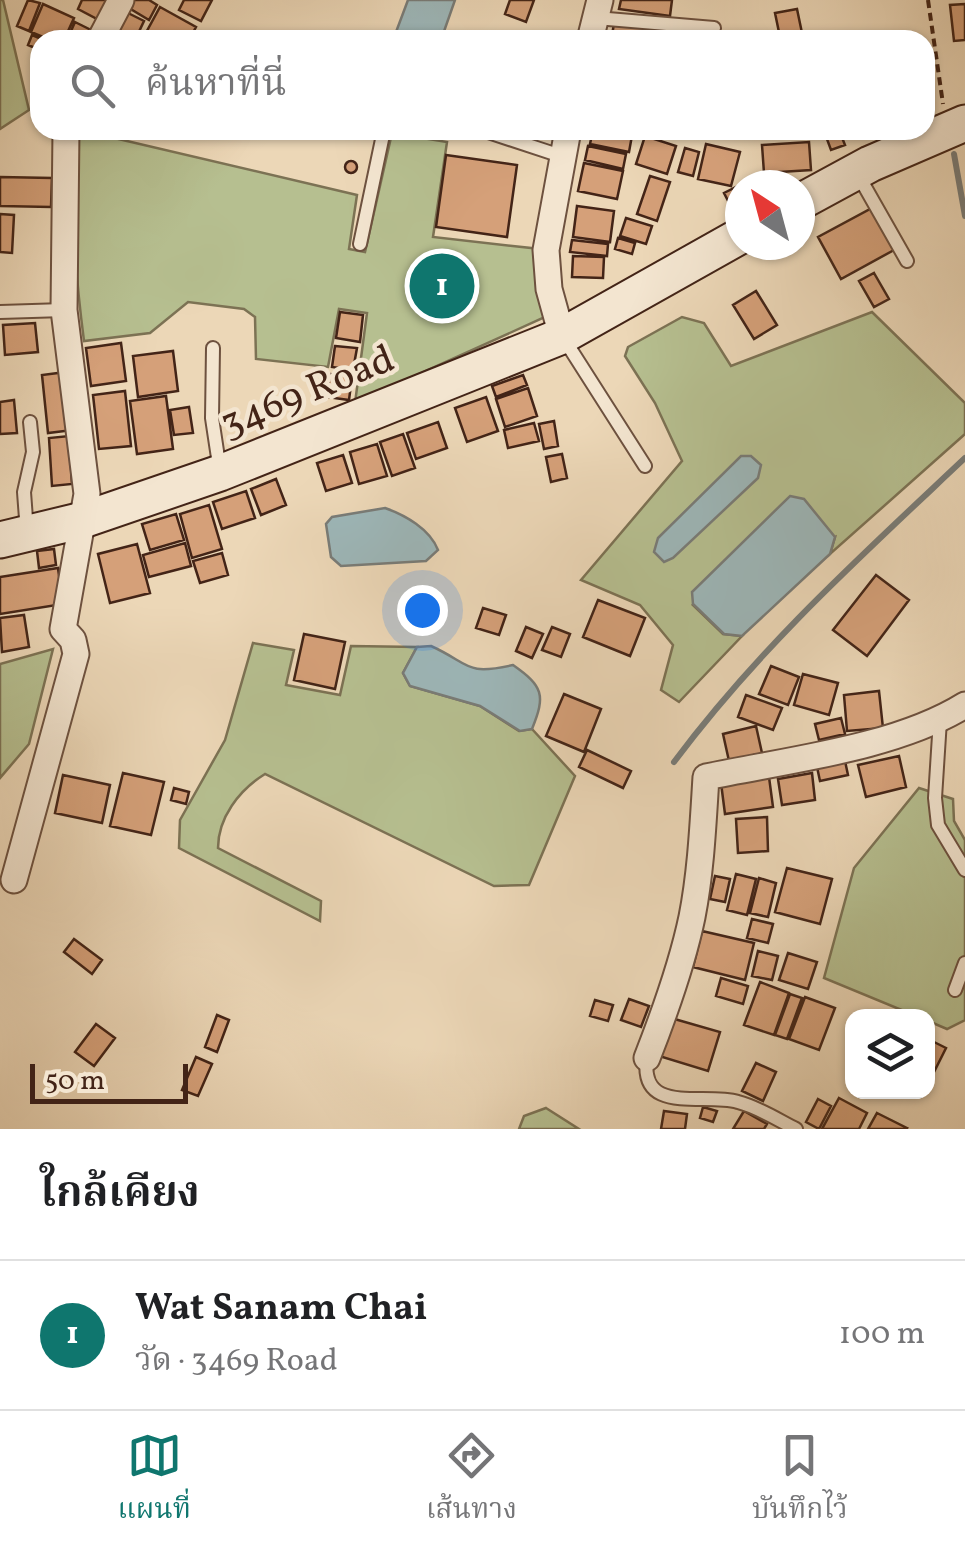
<!DOCTYPE html>
<html lang="th">
<head>
<meta charset="utf-8">
<style>
  :root { --surface:#fff; --page:#f6f6f6; --text:#202124; --muted:#757577; --line:#e0e0e0; --accent:#0f766e }
  body { margin:0; font-family:Vollkorn,"Noto Serif Thai",serif; background:var(--page); color:var(--text) }
  .controls { position:absolute; right:30px; bottom:30px; display:grid; overflow:hidden; border-radius:20px; box-shadow:0 2px 8px #0004 }
  .controls button { width:90px; height:90px; display:grid; place-items:center; padding:0; border:0; border-bottom:2px solid var(--line); background:var(--surface); color:var(--text); font:50px sans-serif }
  .compass { position:absolute; left:725px; top:170px; width:90px; height:90px; border-radius:50%; background:var(--surface); box-shadow:0 2px 8px #0004; rotate:324deg }
  .scale { position:absolute; left:30px; bottom:25px; width:158px; box-sizing:border-box; padding-left:10px; border:5px solid #432417; border-top:0; font-size:28px; line-height:35px; white-space:nowrap; color:#432417; -webkit-text-stroke:8px #f3e5d0; paint-order:stroke }
  .you { position:absolute; left:422px; top:610px; width:35px; height:35px; margin:-25px; border:8px solid #fff; border-radius:50%; background:#1a73e8; box-shadow:0 0 0 15px #1a73e833 }
  .badge { display:grid; place-items:center; width:65px; height:65px; border-radius:50%; background:var(--accent); color:#fff; font-size:32px; font-weight:700 }
  .pin { position:absolute; translate:-50% -50%; border:5px solid #fff; box-shadow:0 2px 10px #0006 }
  .list { margin:0; padding:0; list-style:none }
  h2 { display:flex; justify-content:space-between; align-items:center; height:130px; margin:0; padding:0 40px; font-size:42px }
  h2 small { font-size:32px; font-weight:400; color:var(--muted) }
  .list li { display:grid; grid-template-columns:65px 1fr auto; gap:30px; align-items:center; box-sizing:border-box; height:150px; padding:0 40px; border-top:2px solid var(--line) }
  .list b { display:block; font-size:38px; white-space:nowrap }
  .list p { margin:0; font-size:32px; white-space:nowrap; color:var(--muted) }
  .list em { font-size:32px; font-style:normal; color:var(--muted) }
  .icon { flex:none; width:55px; height:55px; fill:none; stroke:currentColor; stroke-width:2; stroke-linecap:round; stroke-linejoin:round }
  .map { position:relative; flex:none; width:965px; height:1129px; overflow:hidden }
  .search { position:absolute; background:var(--surface); box-shadow:0 2px 8px #0004; left:30px; right:30px; top:30px; height:110px; display:flex; align-items:center; gap:25px; box-sizing:border-box; padding:0 35px; border-radius:30px; color:var(--muted); font-size:38px }
  .sheet { height:280px; background:var(--surface) }
  nav { display:flex; justify-content:space-around; align-items:center; box-sizing:border-box; height:140px; border-top:2px solid var(--line); background:var(--surface); font-size:28px; color:var(--muted) }
  nav a { display:grid; justify-items:center; gap:5px }
  nav .on { color:var(--accent) }
  .map>svg:first-child { display:block }
</style>
</head>
<body>
<div class="map">
<svg width="965" height="1129" viewBox="0 0 965 1129">
  <rect width="100%" height="100%" fill="#ecd7b7"/>
  <filter id="stains"><feTurbulence type="fractalNoise" baseFrequency=".002" numOctaves="4"/><feColorMatrix values="0 0 0 0 .2 0 0 0 0 .09 0 0 0 0 .02 0 0 0 .5 -.17"/></filter>
  <radialGradient id="worn" r=".72"><stop offset=".6" stop-color="#630" stop-opacity="0"/><stop offset="1" stop-color="#630" stop-opacity=".3"/></radialGradient>
  <path fill="#b6bf90" stroke="#7c7254" stroke-width="2.5" d="M0,0h3l26,110 -29,19z
    M80,130l277,65 -8,54 16,3 27,-119 55,9 -14,95 107,12 5,68 -190,86 12,-90 -28,-4 -11,58 -72,-8 -1,-42 -11,-8 -56,-7 -38,31 -66,8c-9,-69 -15,-141 -4,-211z
    M872,312l93,91v31l-135,120 5,-17 -142,68 30,29 19,2 -63,66 -18,-12 12,-45 -33,-40 -59,-25 101,-119 -27,-58 -30,-47 3,-9 54,-30 22,6 27,43z
    M253,643l41,7 -8,35 54,10 11,-49 66,1 -14,26 7,13 70,20 39,25 13,-2 43,47 -46,109 -35,1 -229,-112c-26,16 -47,44 -47,74l103,53 -1,20 -141,-73 1,-28 45,-80z
    M53,649l-24,95 -29,34v-114z
    M919,788l34,11 1,22 11,19v180l-18,9 -19,-8v-5h-12l-92,-38 30,-110z
    M546,1108l33,21h-60l5,-13z"/>
  <path fill="#9db7b9" stroke="#797c78" stroke-width="2.5" d="M408,0h47l-14,40h-48z
    M741,456h10l10,9 -3,13 -85,80 -9,4 -10,-10 4,-14z
    M790,496l14,3 31,38 -5,17 -88,82 -18,-2 -31,-30 -1,-12z
    M385,508c20,7 45,21 53,42l-12,11 -85,5 -10,-9 -5,-33 6,-7z
    M431,646c40,18 33,30 82,19 30,21 33,30 19,64l-12,2 -40,-25 -70,-20 -7,-13 14,-26z"/>
  <g fill="none" stroke-linecap="round" stroke-linejoin="round">
    <path stroke="#797c78" stroke-width="6" d="M954,154l11,62
      M674,762c86,-115 187,-206 291,-304"/>
  </g>
  <path fill="#d5a079" stroke="#432417" stroke-width="2.5" d="M28,0l12,3 -11,28 -12,-5z
    M82,0h27l-10,20 -21,-11z
    M133,0h16l8,5 -8,15 -20,-12z
    M184,0h28l-11,21 -22,-11z
    M510,0h24l-8,22 -21,-8z
    M621,0h51l-2,16 -51,-7z
    M43,4l31,14 -10,22h-14l-19,-8z
    M965,4v36l-11,1 -4,-36z
    M160,7l36,20 -7,13h-47z
    M797,9l5,24 -22,4 -5,-24z
    M126,12l18,9 -9,19h-13l-9,-5z
    M75,22l16,8 -5,10h-19z
    M614,24l59,8 -1,8h-61z
    M32,35l12,5h-4v10l-12,-5z
    M593,130h40l-4,22 -39,-8z
    M839,130l6,15 -14,5 -7,-19z
    M645,136l31,10 -9,28 -31,-10z
    M809,142l2,28 -47,3 -2,-28z
    M706,144l34,8 -9,34 -33,-7z
    M588,146l38,8 -3,15 -38,-9z
    M685,148l14,4 -6,24 -15,-4z
    M446,155l71,10 -10,72 -71,-10z
    M345 167a6 6 0 1 1 12 0a6 6 0 1 1-12 0Z
    M584,163l39,8 -6,28 -39,-8z
    M650,176l20,6 -13,39 -20,-7z
    M0,177l52,1 -1,29 -51,-1z
    M740,185v29l-4,2 -12,-23z
    M577,206l37,5 -4,31 -37,-5z
    M872,208l22,42 -53,29 -23,-42z
    M0,214l14,1 -2,38 -12,-1z
    M626,218l26,8 -6,18 -26,-8z
    M618,238l17,5 -3,11 -17,-5z
    M572,240l36,4 -1,12 -37,-4z
    M573,256l31,1 -1,21 -31,-1z
    M874,273l15,26 -15,8 -15,-26z
    M756,291l21,34 -23,14 -21,-34z
    M340,312l23,3 -3,27 -24,-4z
    M35,323l3,29 -33,3 -2,-30z
    M121,343l5,38 -35,5 -5,-38z
    M335,346l22,2 -4,22 -21,-3z
    M173,351l5,40 -40,6 -5,-41z
    M66,372l7,58 -25,3 -6,-58z
    M330,374l22,3 -3,23 -22,-3z
    M523,375l4,10 -31,12 -4,-11z
    M528,388l9,28 -32,11 -9,-28z
    M125,391l6,55 -32,3 -6,-54z
    M166,396l7,53 -36,5 -7,-53z
    M486,397l12,34 -31,11 -12,-34z
    M14,400l3,33 -17,1v-32z
    M189,407l4,26 -19,2 -4,-25z
    M554,421l4,25 -14,3 -5,-25z
    M438,422l9,26 -31,11 -9,-26z
    M534,423l5,18 -31,7 -4,-18z
    M403,434l12,34 -23,8 -12,-34z
    M69,436l3,48 -20,2 -3,-48z
    M377,444l10,32 -28,8 -9,-32z
    M562,454l5,24 -16,4 -5,-25z
    M343,455l9,28 -26,8 -9,-28z
    M276,479l10,26 -25,10 -10,-26z
    M246,491l9,27 -33,11 -9,-27z
    M209,505l13,44 -30,9 -12,-44z
    M176,514l8,26 -34,10 -8,-26z
    M185,543l6,23 -42,11 -6,-22z
    M137,544l13,49 -40,10 -12,-49z
    M54,549l2,16 -17,3 -2,-17z
    M222,553l6,22 -28,8 -7,-22z
    M58,568l5,36 -63,10v-37z
    M876,575l33,25 -42,56 -34,-26z
    M598,600l47,18 -15,38 -47,-19z
    M483,608l23,7 -7,20 -23,-7z
    M24,615l5,32 -27,5 -2,-34z
    M526,627l17,7 -11,24 -16,-7z
    M552,627l18,7 -9,23 -19,-7z
    M304,634l41,8 -10,47 -41,-9z
    M771,666l28,11 -11,28 -29,-11z
    M803,674l35,9 -9,32 -35,-10z
    M879,691l4,37 -36,3 -3,-36z
    M564,694l37,15 -17,43 -38,-16z
    M746,695l36,13 -9,22 -35,-13z
    M841,718l4,16 -26,6 -4,-16z
    M756,726l6,27 -33,8 -6,-27z
    M587,750l44,21 -8,17 -44,-21z
    M899,756l7,31 -40,10 -8,-32z
    M845,761l3,14 -28,6 -3,-14z
    M123,773l41,9 -13,53 -41,-9z
    M812,773l3,27 -33,5 -4,-26z
    M63,775l47,10 -8,38 -47,-10z
    M769,777l4,30 -48,7 -4,-31z
    M174,788l15,4 -3,12 -15,-4z
    M767,817l1,34 -30,2 -2,-34z
    M787,868l45,11 -12,45 -45,-12z
    M736,874l20,5 -9,36 -20,-5z
    M715,876l15,3 -5,23 -15,-3z
    M759,878l17,5 -8,34 -18,-4z
    M752,919l21,5 -5,19 -21,-5z
    M702,931l52,12 -9,37 -52,-13z
    M74,939l28,21 -10,14 -28,-22z
    M758,951l20,5 -6,24 -20,-4z
    M788,953l29,9 -9,27 -29,-9z
    M721,978l27,8 -5,18 -27,-8z
    M760,982l29,11 -15,42 -30,-10z
    M790,994l12,4 -15,41 -12,-4z
    M805,997l30,11 -16,42 -30,-11z
    M629,999l20,7 -8,21 -20,-7z
    M595,1000l18,5 -5,16 -18,-5z
    M217,1015l12,5 -12,32 -12,-5z
    M671,1018l49,14 -12,39 -49,-15z
    M96,1024l19,14 -21,28 -19,-14z
    M928,1039l18,9 -17,34h-1z
    M196,1057l16,7 -14,32 -16,-6z
    M756,1063l20,9 -13,29 -21,-10z
    M839,1098l28,15 -8,16h-37z
    M818,1099l13,7 -12,23 -13,-7z
    M703,1107l14,4 -4,11 -13,-4z
    M664,1111l23,3 -2,15h-24z
    M744,1111l23,13 -3,5h-31z
    M877,1113l30,15 -1,1h-38z"/>
  <g fill="none" stroke-linecap="round" stroke-linejoin="round">
    <defs>
      <path id="lane" d="M596,18l118,10
        M482,130l79,26
        M857,173l50,88
        M360,244l24,-114
        M0,312l64,-2
        M564,339l81,127
        M213,348l-1,70 8,53
        M27,532l-3,-40 9,-40 -3,-30
        M940,720l-5,78 3,27 27,45
        M955,990l10,-27
        M647,1058c-8,58 57,34 91,44 20,5 40,18 58,27"/>
      <path id="street" d="M100,40l21,-40
        M590,40l10,-40
        M562,336l-13,-47 -3,-39 22,-120
        M14,880l62,-226 -3,-14 -10,-11 24,-135 -23,-184 2,-180
        M647,1058c18,-46 35,-93 45,-141 9,-46 11,-93 14,-140 81,-17 190,-29 259,-72"/>
      <path id="secondary" d="M800,202l70,-38 95,-41
        M0,540l83,-20 137,-47 342,-137 178,-100"/>
    </defs>
    <use href="#lane" stroke="#6d513f" stroke-width="16"/>
    <use href="#street" stroke="#6d513f" stroke-width="29"/>
    <use href="#secondary" stroke="#432417" stroke-width="39"/>
    <path stroke="#432417" stroke-width="4" stroke-dasharray="8 5" stroke-linecap="butt" d="M928,0l15,104"/>
    <use href="#lane" stroke="#f3e5d0" stroke-width="12"/>
    <use href="#street" stroke="#f3e5d0" stroke-width="25"/>
    <use href="#secondary" stroke="#f3e5d0" stroke-width="35"/>
  </g>
  <g text-anchor="middle" dominant-baseline="central" stroke-width="9" stroke-linejoin="round" paint-order="stroke">
    <g font-size="40" fill="#432417" stroke="#f3e5d0">
      <text transform="translate(308 393) rotate(-22)">3469 Road</text>
    </g>
  </g>
  <rect width="100%" height="100%" filter="url(#stains)"/>
  <rect width="100%" height="100%" fill="url(#worn)"/>
</svg>
<div class="controls">
<button><svg class="icon" aria-label="layers" viewBox="0 0 24 24"><path d="M12 4l9 5-9 5-9-5zM3 14l9 5 9-5"/></svg></button>
</div>
<svg class="compass" viewBox="-18 -18 36 36"><path d="M0-13l5 13h-10z" fill="#e53935"/><path d="M0 13l5-13h-10z" fill="#757577"/></svg>
<div class="scale">50 m</div>
<div class="you"></div>
<div class="pin badge" style="left:442px;top:286px">1</div>
<div class="search"><svg class="icon" aria-label="search" viewBox="0 0 24 24"><circle cx="10" cy="10" r="6"/><path d="M15 15l6 6"/></svg>ค้นหาที่นี่</div>
</div>
<section class="sheet">
<h2>ใกล้เคียง<small></small></h2>
<ul class="list">
<li><span class="badge">1</span><div><b>Wat Sanam Chai</b><p>วัด · 3469 Road</p></div><em>100 m</em></li>
</ul>
</section>
<nav>
<a class="on"><svg class="icon" aria-label="map" viewBox="0 0 24 24"><path d="M3 6l6-2 6 2 6-2v14l-6 2-6-2-6 2zM9 4v14M15 6v14"/></svg>แผนที่</a>
<a><svg class="icon" aria-label="directions" viewBox="0 0 24 24"><path d="M12 3l9 9-9 9-9-9zM9 14v-3h6M13 9l2 2-2 2"/></svg>เส้นทาง</a>
<a><svg class="icon" aria-label="saved" viewBox="0 0 24 24"><path d="M7 4h10v16l-5-4-5 4z"/></svg>บันทึกไว้</a>
</nav>
</body>
</html>
